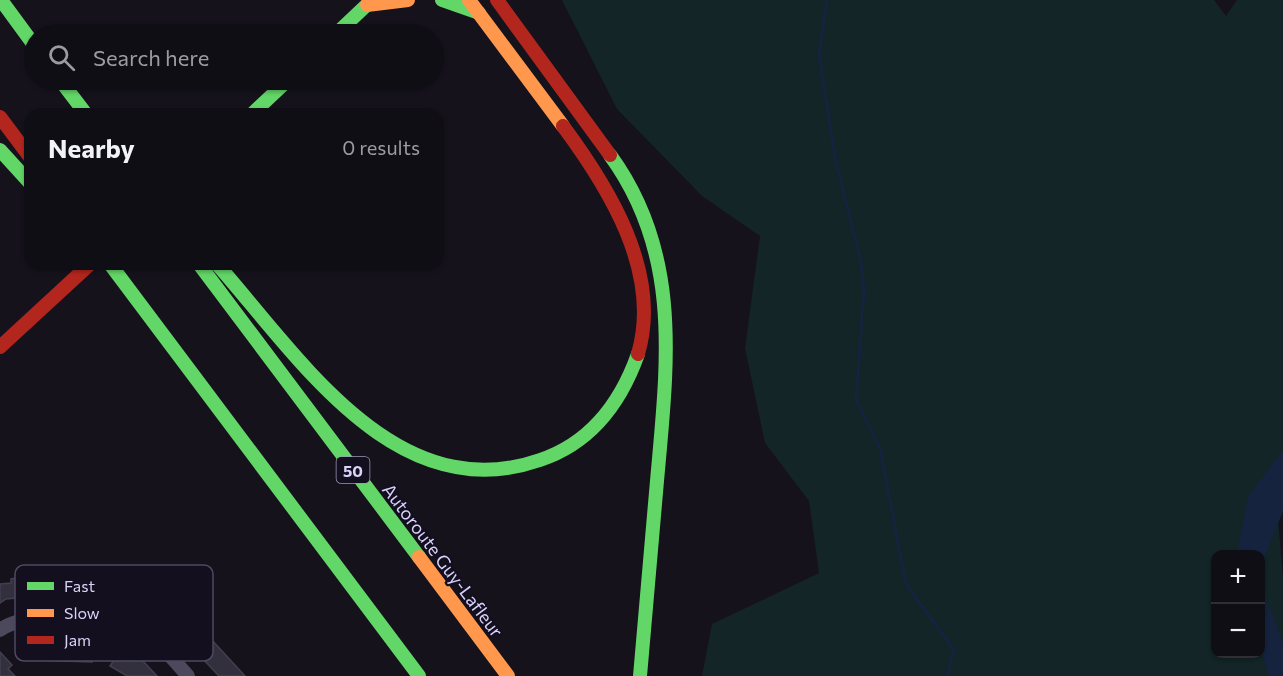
<!DOCTYPE html>
<html lang="en">
<head>
<meta charset="utf-8">
<style>
  :root { --surface:#100e15; --page:#1e1c22; --text:#f1f3f6; --muted:#9c9ca0; --line:#302e34 }
  body { margin:0; font-family:Commissioner,sans-serif; background:var(--page); color:var(--text) }
  .controls { position:absolute; right:18px; bottom:18px; display:grid; overflow:hidden; border-radius:12px; box-shadow:0 2px 4px #0004 }
  .controls button { width:54px; height:54px; display:grid; place-items:center; padding:0; border:0; border-bottom:2px solid var(--line); background:var(--surface); color:var(--text); font:30px sans-serif }
  .list { margin:0; padding:0; list-style:none }
  h2 { display:flex; justify-content:space-between; align-items:center; height:78px; margin:0; padding:0 24px; font-size:26px }
  h2 small { font-size:20px; font-weight:400; color:var(--muted) }
  .icon { flex:none; width:33px; height:33px; fill:none; stroke:currentColor; stroke-width:2; stroke-linecap:round; stroke-linejoin:round }
  .map { position:relative; flex:none; width:1283px; height:676px; overflow:hidden }
  .search { position:absolute; background:var(--surface); box-shadow:0 2px 4px #0004; left:24px; top:24px; width:420px; height:66px; display:flex; align-items:center; gap:15px; box-sizing:border-box; padding:0 21px; border-radius:33px; color:var(--muted); font-size:22px }
  .panel { position:absolute; background:var(--surface); box-shadow:0 2px 4px #0004; left:24px; top:108px; width:420px; height:162px; border-radius:18px }
  .map>svg:first-child { display:block }
</style>
</head>
<body>
<div class="map">
<svg width="1283" height="676" viewBox="0 0 1283 676">
  <rect width="100%" height="100%" fill="#15121c"/>
  <path fill="#132526" fill-rule="evenodd" d="M562,0h652l12,16 11,-16h46v511l-5,7 5,61v97h-581l10,-52 107,-51 -10,-72 -44,-58 -20,-95 15,-112 -58,-40 -85,-87zM1216,554h44v100h-44z"/>
  <path fill="#15233f" d="M1283,450v61l-22,55 -1,-12h-23l11,-58z
    M1261,584l22,59v33h-14l-8,-25z"/>
  <g fill="none" stroke-linecap="round" stroke-linejoin="round">
    <path stroke="#15233f" stroke-width="3" d="M827,0l-8,56 17,106 25,100 3,29 -8,108 24,50 26,135 48,66 -7,26"/>
  </g>
  <path fill="#33303e" stroke="#423e4f" stroke-width="1.5" d="M49,573l21,1v5l17,1 1,-2 21,3 -3,21 -27,-5v-2l-40,-2 1,3 -34,3 -6,4v-19l11,-1v-4z
    M197,620l13,18 35,38h-26l-17,-18 3,-3 -21,-24z
    M128,638l3,2 -3,12 15,9 14,15h-30l-17,-10z
    M29,641l63,1v20l-58,-2v-4h-5z
    M0,652l12,13 -4,4 7,7h-15z"/>
  <g fill="none" stroke-linecap="round" stroke-linejoin="round">
    <path stroke="#4b495b" stroke-width="14" d="M0,630c29,-22 112,-11 144,5 18,9 30,26 44,41"/>
    <path stroke="#63d668" stroke-width="14" d="M1,0l33,45
      M442,0l37,13
      M336,34l36,-34
      M60,80l26,34
      M252,114l36,-34
      M0,150l30,33
      M610,155c73,100 57,211 47,326 -6,65 -11,130 -17,195
      M110,264l309,412
      M199,264l220,293
      M217,264c82,93 179,246 323,196 51,-17 81,-58 98,-106"/>
    <path stroke="#ff974d" stroke-width="14" d="M469,0l94,126
      M367,5l41,-5
      M419,557l89,119"/>
    <path stroke="#b3261e" stroke-width="14" d="M497,0l113,155
      M0,117l30,40
      M563,126c46,62 99,147 75,228
      M0,347l90,-83"/>
  </g>
  <g text-anchor="middle" dominant-baseline="central" stroke-width="4.5" stroke-linejoin="round" paint-order="stroke">
    <rect fill="#130f1f" stroke="#9e98b8" stroke-width="1.5" x="336.5" y="457" width="33" height="26" rx="4.5"/>
    <g font-size="16" font-weight="bold" fill="#d9d3fa">
      <text x="353" y="470">50</text>
    </g>
    <g font-size="18" fill="#d9d3fa" stroke="#130f1f">
      <text transform="translate(443 560) rotate(53)">Autoroute Guy-Lafleur</text>
    </g>
  </g>
  <rect x="15" y="565" width="198" height="96" rx="9" fill="#130f1f" stroke="#4e4a61" stroke-width="1.5"/>
  <rect x="27" y="582" width="27" height="8" fill="#63d668"/>
  <rect x="27" y="609" width="27" height="8" fill="#ff974d"/>
  <rect x="27" y="636" width="27" height="8" fill="#b3261e"/>
  <g font-size="16" fill="#d9d3fa">
    <text x="64" y="592">Fast</text>
    <text x="64" y="619">Slow</text>
    <text x="64" y="646">Jam</text>
  </g>
</svg>
<div class="controls">
<button>+</button>
<button>−</button>
</div>
<div class="search"><svg class="icon" aria-label="search" viewBox="0 0 24 24"><circle cx="10" cy="10" r="6"/><path d="M15 15l6 6"/></svg>Search here</div>
<section class="panel">
<h2>Nearby<small>0 results</small></h2>
<ul class="list">
</ul>
</section>
</div>
</body>
</html>
